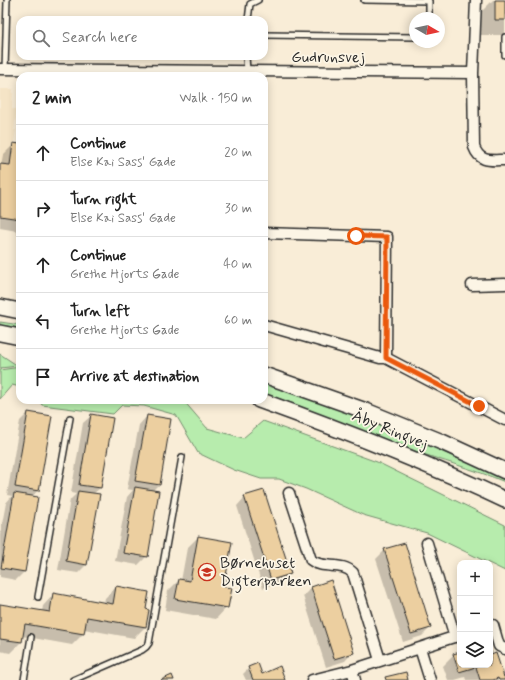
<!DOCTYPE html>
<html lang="en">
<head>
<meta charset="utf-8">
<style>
  :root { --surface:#fff; --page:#f2f2f2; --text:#222; --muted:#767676; --line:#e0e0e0 }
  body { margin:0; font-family:Mynerve,sans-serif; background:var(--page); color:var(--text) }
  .controls { position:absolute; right:12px; bottom:12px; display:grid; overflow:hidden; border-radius:8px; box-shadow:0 2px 10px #0003 }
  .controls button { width:36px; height:36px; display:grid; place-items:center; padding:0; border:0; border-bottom:1px solid var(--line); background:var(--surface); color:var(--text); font:20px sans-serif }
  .compass { position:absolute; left:409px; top:12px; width:36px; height:36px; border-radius:50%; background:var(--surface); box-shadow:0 2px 10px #0003; rotate:99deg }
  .stop { position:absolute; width:12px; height:12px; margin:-9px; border:3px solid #ea580c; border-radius:50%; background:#fff }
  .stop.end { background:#ea580c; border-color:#fff; box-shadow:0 1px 4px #0008 }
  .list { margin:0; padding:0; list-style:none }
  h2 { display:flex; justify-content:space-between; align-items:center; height:52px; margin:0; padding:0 16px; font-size:17px }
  h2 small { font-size:13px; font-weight:400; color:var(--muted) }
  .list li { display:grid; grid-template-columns:26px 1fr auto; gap:12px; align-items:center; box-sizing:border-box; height:56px; padding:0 16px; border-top:1px solid var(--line) }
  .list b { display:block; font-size:15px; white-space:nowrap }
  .list p { margin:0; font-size:13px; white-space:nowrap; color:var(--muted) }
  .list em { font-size:13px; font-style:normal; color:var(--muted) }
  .icon { flex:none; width:22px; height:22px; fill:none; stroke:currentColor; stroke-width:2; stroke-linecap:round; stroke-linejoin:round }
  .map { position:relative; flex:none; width:505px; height:680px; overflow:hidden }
  .search { position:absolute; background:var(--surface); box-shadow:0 2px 10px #0003; left:16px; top:16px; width:252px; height:44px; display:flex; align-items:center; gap:10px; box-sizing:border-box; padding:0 14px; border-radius:12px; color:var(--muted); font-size:15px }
  .panel { position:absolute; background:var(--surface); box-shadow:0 2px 10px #0003; left:16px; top:72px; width:252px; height:332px; border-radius:12px }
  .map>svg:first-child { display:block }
</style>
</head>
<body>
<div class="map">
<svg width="505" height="680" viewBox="0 0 505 680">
  <rect width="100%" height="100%" fill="#f9edd7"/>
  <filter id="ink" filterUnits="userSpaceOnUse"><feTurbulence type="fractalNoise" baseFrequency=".025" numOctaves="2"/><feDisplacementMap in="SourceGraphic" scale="8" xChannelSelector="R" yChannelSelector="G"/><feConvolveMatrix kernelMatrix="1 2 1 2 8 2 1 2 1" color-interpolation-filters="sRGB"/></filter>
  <g filter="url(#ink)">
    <path fill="#f5e4c6" d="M0,89h13l-1,20h5l-3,21h2l-6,35 -10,-1z"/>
    <path fill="#b7ecad" stroke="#718c6c" d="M0,322l20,3v3l-20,-3z
      M0,354l18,12 -18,2z
      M20,367v20l-8,-2 -12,14v-29z
      M264,382l112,41 129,56v3c-31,-13 -64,-21 -95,-33 -49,-19 -97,-38 -146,-56z
      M38,400h145l24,28 36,10 20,-17 114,41 128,63v46l-78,-38 -64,-18 -57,-26 -27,-10h-18l-27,-9 -36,-17 -22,-38 -32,-9 -22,-1 -9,9 -71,-9z"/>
    <path fill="#0003" d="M493,0h12v35h-25v-22z
      M14,144l6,1v90h-3v-4l-17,-3v-63h1l2,-10z
      M28,413l10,77 -6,7 -8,75 -8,8 -16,-3v-42l6,-32 6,-7 -5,-1 13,-74z
      M92,415l20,3 -12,70 -7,6 -7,71 -8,8 -20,-3 12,-70 6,-6 -5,-1 12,-70z
      M147,416l12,68 -7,7 -5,65 -9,9 -23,-4 12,-64 6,-7 -6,-1 12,-64z
      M245,497l45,77 -9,8 -18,6 -26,-82z
      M198,537l25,51 4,19 -11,12 -51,-9 3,-19 11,-11 2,1 6,-33z
      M385,550l45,78 -8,8 -19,6 -27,-83z
      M116,587l28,23 1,17 -11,11 -50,-9 -1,5 -11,11 -50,-9 -1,6 -11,11 -10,-2v-46l42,7 1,-6 11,-12 50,9 1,-5z
      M312,587l41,65 -8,9 -19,6 -23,-71z
      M460,653v12h30v-12l12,20 3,-3v10h-39l-1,-3 -10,3h-7l-5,-14 11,-11z
      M249,668l12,7 23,5h-38l-3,-6z"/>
    <path fill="#eccfa0" stroke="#2b2b2b" d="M495,0h10v20h-10z
      M13,143l7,1v75l-20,-3v-52l10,1z
      M28,412l24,4 -13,75 -24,-4z
      M91,414l22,4 -12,70 -22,-3z
      M147,415l24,4 -11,66 -25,-4z
      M135,487l24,4 -11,66 -25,-4z
      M264,490l27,84 -20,6 -27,-84z
      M78,491l22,3 -13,71 -21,-4z
      M14,493l24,4 -13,75 -24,-4z
      M198,536l34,6 -8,45 8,1 -4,20 -53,-9 4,-20 11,2z
      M405,543l26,85 -20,6 -27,-85z
      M331,580l23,73 -20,6 -23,-72z
      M116,586l33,6 -3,17 3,1 -3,17 -59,-10 -3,17 -59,-10 -3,18 -22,-3v-35l50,8 3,-19 60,11z
      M491,651v4l5,-2 8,24 1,-1v4h-6l-1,-2 -5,2h-13l-4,-13 -17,5 -6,-18 7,-2v13h30z
      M258,663l4,11 18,-8 5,14h-32l-5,-13z
      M406,672l2,8h-22l-1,-3z
      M172,675l2,5h-13z"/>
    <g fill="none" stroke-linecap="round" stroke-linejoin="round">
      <defs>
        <path id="service" d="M364,0l65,1v17
          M248,20l2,-16 8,-4
          M264,35l151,2
          M505,37v18
          M246,56l1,15
          M5,69l2,-69
          M38,597l32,-179
          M24,680l7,-43
          M73,680l69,-30 4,-3 3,-4 33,-186"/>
        <path id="minor" d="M0,69l473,4 1,74c6,16 17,13 31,13
          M473,73l3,-73
          M264,233l123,4 -1,121 119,62
          M472,285l33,-1
          M264,325l116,33h6
          M289,493l22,67c12,10 31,1 42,13l27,87
          M427,543l28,94
          M490,626l3,-1 6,21 6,3
          M420,648l10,32
          M352,670l3,10
          M312,680l40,-10 108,-35"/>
        <path id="secondary" d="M0,307l20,4
          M0,333l20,4
          M264,375l102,36 76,31 63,29
          M259,400c83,30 166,62 246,100"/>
      </defs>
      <use href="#service" stroke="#2b2b2b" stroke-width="8"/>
      <use href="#minor" stroke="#2b2b2b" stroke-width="13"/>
      <use href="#secondary" stroke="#2b2b2b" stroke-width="18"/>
      <use href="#service" stroke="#fcf5e5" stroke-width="5"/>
      <use href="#minor" stroke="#fcf5e5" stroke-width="10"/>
      <use href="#secondary" stroke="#fcf5e5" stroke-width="15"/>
    </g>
  </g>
  <g fill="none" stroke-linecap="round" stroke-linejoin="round" filter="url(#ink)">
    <path stroke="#ea580c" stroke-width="5" d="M356,236l31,1 -1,121 93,48"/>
  </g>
  <defs>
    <symbol id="school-ring" viewBox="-11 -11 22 22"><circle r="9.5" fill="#fcf5e5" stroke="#c8321e" stroke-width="1.5"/><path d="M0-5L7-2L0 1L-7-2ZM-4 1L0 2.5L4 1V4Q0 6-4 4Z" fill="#c8321e"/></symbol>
  </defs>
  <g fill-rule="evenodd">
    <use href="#school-ring" x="197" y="562" width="20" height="20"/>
  </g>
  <g text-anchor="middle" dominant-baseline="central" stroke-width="3.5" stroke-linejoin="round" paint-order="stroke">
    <g font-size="16" fill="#2b2b2b" stroke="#fcf5e5">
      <text x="328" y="57">Gudrunsvej</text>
      <text transform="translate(390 430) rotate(22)">Åby Ringvej</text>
    </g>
    <g font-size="16" fill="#2b2b2b" stroke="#fcf5e5" text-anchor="start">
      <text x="220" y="563">Børnehuset<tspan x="220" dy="18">Digterparken</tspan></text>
    </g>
  </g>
</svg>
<div class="controls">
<button>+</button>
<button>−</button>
<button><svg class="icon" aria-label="layers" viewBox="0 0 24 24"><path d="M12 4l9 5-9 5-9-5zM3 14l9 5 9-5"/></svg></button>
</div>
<svg class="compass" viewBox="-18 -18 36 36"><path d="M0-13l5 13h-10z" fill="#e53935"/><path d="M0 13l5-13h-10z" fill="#767676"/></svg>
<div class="stop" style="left:356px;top:236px"></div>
<div class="stop end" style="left:479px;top:406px"></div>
<div class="search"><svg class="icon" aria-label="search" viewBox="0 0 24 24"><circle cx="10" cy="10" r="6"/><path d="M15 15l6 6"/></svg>Search here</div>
<section class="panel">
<h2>2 min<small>Walk · 150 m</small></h2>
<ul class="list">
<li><svg class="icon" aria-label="ahead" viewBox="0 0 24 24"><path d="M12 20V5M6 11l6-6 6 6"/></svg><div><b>Continue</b><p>Else Kai Sass' Gade</p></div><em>20 m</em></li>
<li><svg class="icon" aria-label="right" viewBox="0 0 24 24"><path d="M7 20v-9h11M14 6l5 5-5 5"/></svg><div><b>Turn right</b><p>Else Kai Sass' Gade</p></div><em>30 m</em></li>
<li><svg class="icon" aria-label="ahead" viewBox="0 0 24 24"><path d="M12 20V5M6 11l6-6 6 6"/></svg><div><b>Continue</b><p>Grethe Hjorts Gade</p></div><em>40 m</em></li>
<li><svg class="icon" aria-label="left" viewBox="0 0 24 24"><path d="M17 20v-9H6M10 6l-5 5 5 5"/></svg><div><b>Turn left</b><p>Grethe Hjorts Gade</p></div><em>60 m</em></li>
<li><svg class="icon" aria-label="arrive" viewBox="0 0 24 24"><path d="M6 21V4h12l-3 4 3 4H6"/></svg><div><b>Arrive at destination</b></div></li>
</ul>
</section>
</div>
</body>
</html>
